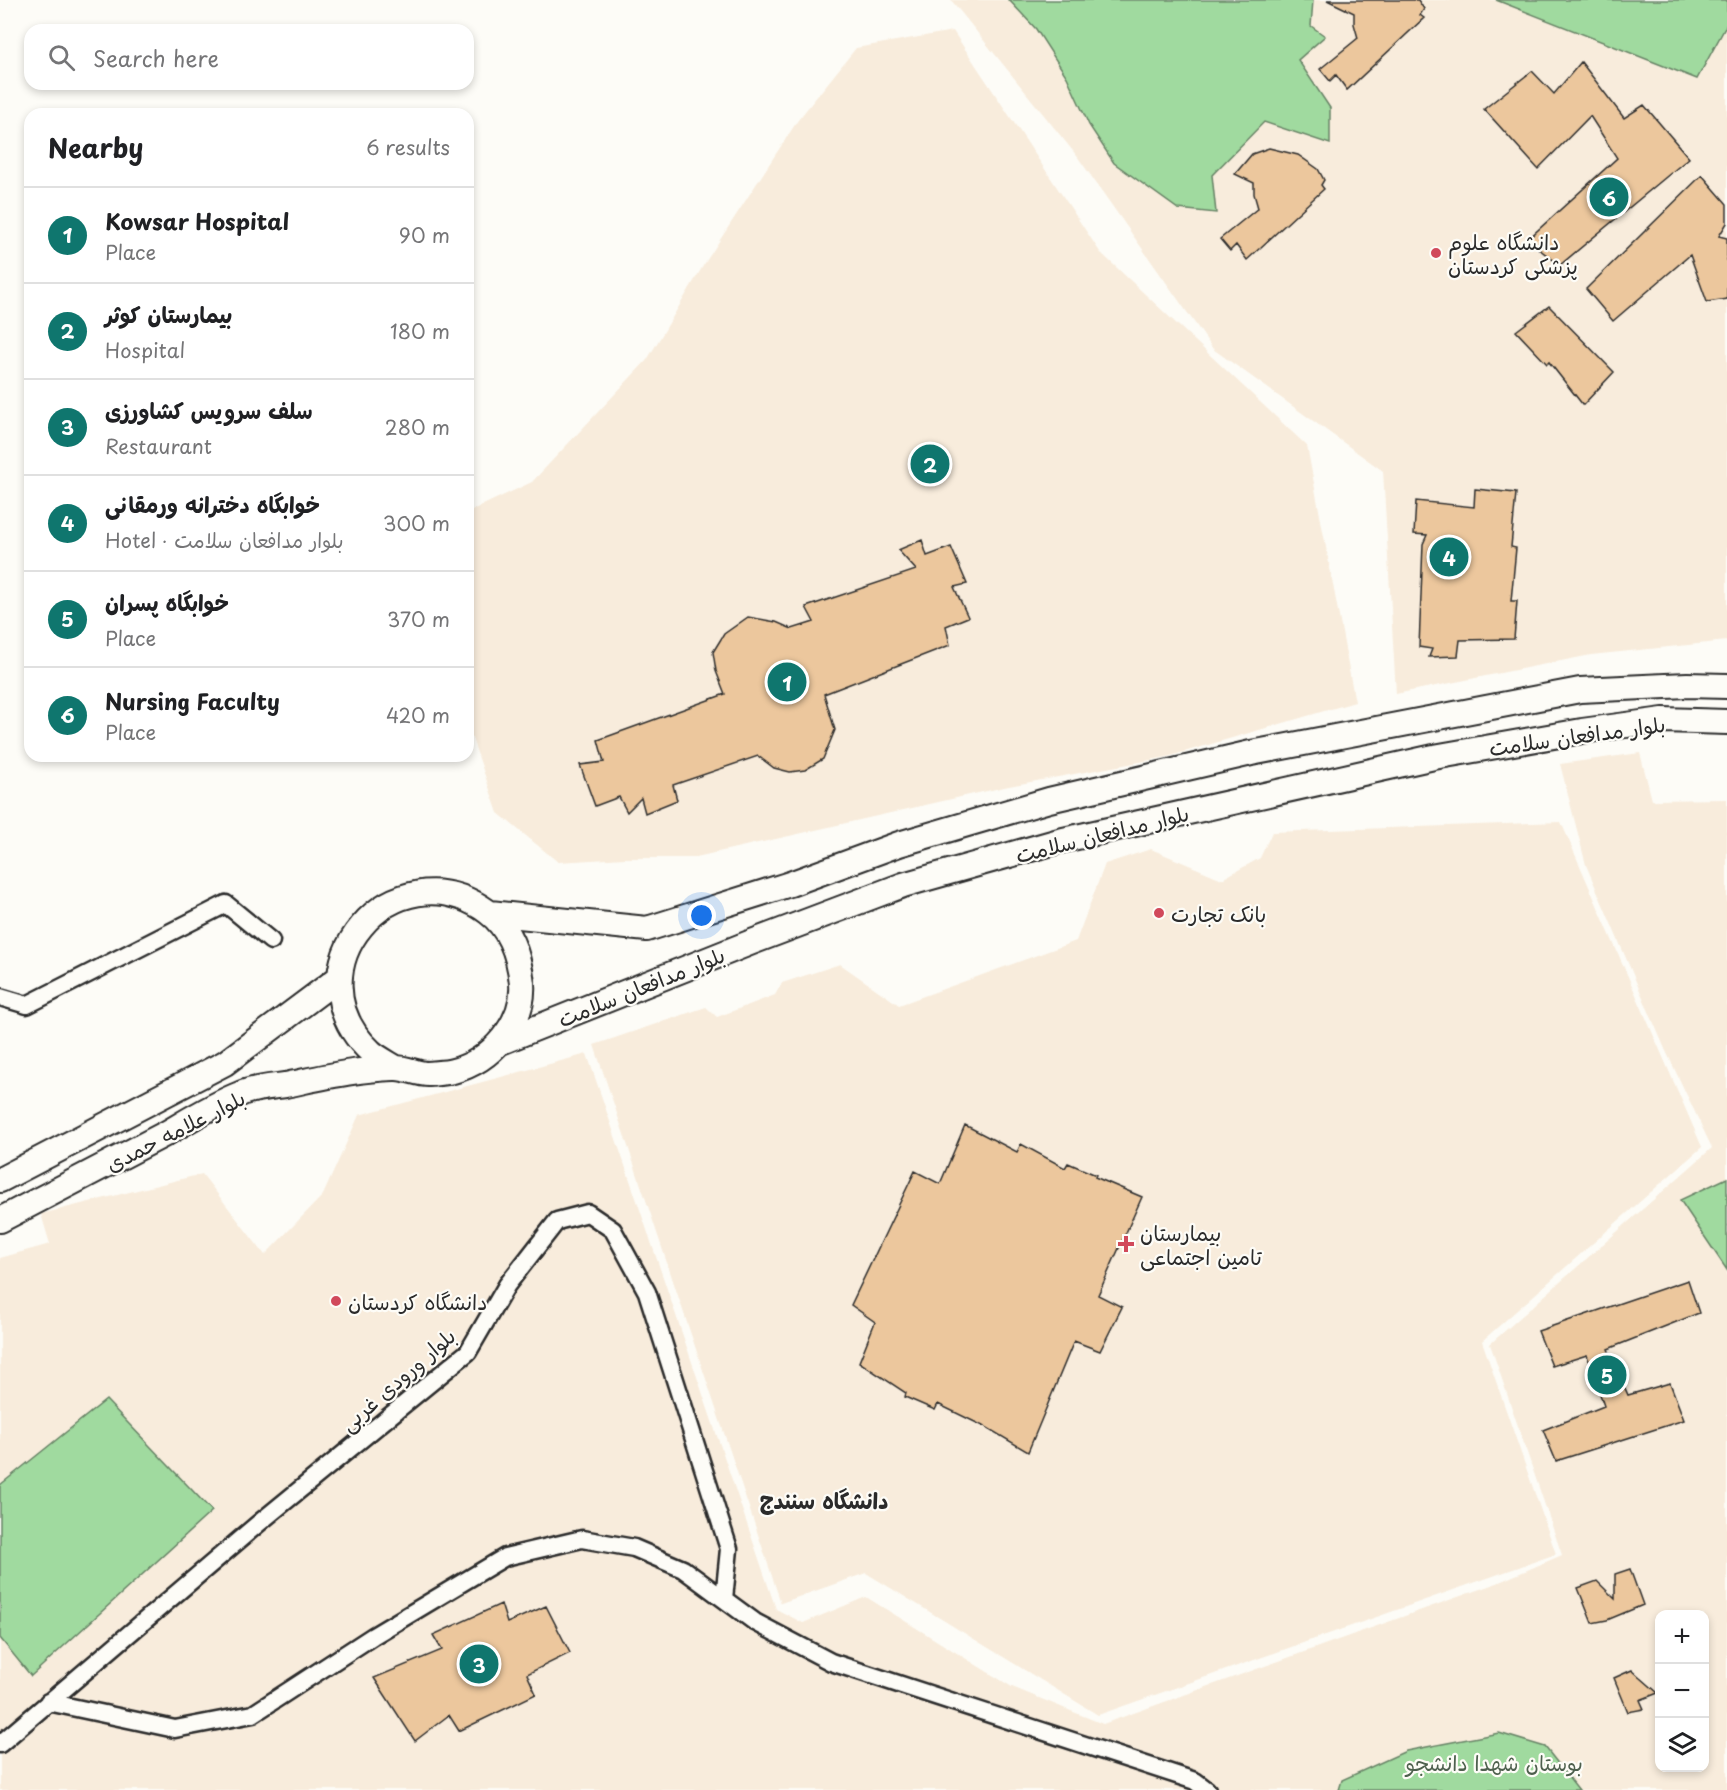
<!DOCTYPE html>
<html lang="en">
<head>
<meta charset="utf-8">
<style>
  :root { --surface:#fff; --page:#f2f2f2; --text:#202124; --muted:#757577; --line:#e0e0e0; --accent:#0f766e }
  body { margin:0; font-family:"Playpen Sans","Playpen Sans Arabic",sans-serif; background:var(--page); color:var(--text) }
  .controls { position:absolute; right:18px; bottom:18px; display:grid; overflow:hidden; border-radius:12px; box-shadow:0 3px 9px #0003 }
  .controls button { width:54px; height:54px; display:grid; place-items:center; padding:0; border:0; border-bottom:2px solid var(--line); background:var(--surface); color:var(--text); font:30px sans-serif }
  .you { position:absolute; left:702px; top:916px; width:21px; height:21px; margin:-15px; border:4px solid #fff; border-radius:50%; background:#1a73e8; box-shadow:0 0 0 9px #1a73e833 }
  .badge { display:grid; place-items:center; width:39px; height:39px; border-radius:50%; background:var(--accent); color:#fff; font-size:20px; font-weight:700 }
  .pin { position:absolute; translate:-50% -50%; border:3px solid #fff; box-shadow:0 2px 6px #0006 }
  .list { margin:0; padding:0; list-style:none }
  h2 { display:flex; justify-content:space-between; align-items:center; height:78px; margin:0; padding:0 24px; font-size:26px }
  h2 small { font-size:20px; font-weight:400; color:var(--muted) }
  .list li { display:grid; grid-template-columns:39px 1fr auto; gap:18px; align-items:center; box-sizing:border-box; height:96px; padding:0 24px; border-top:2px solid var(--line) }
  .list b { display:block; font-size:22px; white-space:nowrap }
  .list p { margin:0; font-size:20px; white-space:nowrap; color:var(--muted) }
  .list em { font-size:20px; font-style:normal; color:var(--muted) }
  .icon { flex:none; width:33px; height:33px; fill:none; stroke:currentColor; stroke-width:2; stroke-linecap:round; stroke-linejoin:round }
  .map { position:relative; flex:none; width:1727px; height:1790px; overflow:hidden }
  .search { position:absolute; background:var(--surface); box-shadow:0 3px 9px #0003; left:24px; top:24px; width:450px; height:66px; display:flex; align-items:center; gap:15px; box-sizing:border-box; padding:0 21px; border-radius:18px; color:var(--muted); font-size:22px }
  .panel { position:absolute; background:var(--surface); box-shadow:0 3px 9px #0003; left:24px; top:108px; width:450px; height:654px; border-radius:18px }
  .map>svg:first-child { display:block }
</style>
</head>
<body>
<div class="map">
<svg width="1727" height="1790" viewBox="0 0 1727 1790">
  <rect width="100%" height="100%" fill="#fdfcf7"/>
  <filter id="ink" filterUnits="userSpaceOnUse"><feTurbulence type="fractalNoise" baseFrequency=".0167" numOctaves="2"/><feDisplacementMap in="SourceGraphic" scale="12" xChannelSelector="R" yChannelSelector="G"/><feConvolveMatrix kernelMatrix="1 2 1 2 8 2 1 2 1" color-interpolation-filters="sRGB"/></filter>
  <g filter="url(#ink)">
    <path fill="#f8ecdc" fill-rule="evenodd" d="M951,0h776v641l-136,14 -195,39 -13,-223 -170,-122 -136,-193z
      M953,31l147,221 207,194 48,256 -188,55 -158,29 -317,72h-67l-67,4 -60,-49 -30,-86v-215l64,-30 115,-122 56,-94 95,-146 58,-72z
      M1640,753l12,47 75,-1v991h-1727v-532l50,-14 -9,-30 161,-40 63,81 58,-60 36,-80 228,-61 189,555 27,14 63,-26 146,90 91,37 394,-141 65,-28 -72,-211 222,-196 -47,-99 -79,-184 -26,-101zM1660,1614h44v154h-44z
      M1561,822l141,325 -220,194 74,213 -458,161 -232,-142 -85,30 -187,-558 112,-38 11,10 58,-22 7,-12 58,-19 59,41 177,-64 29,-77 46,-15 71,30 38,-21 12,-26z"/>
    <path fill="#a0da9f" stroke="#668265" stroke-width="1.5" d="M1009,0h304l-2,26 14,10 -27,24 32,48v36l-66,-22 -52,53 4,38 -38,-4 -64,-46 -25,-38 -22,-48 -31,-48z
      M1496,0h231v24l-30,55z
      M1727,1178v92l-47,-70z
      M106,1400l106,111 -181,165 -31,-38v-153z
      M1499,1733l46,14 34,43h-240l3,-10 64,-29z"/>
    <path fill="#ecc79d" stroke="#2b2b2b" stroke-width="1.5" d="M1327,0h91l6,9 -4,6 4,3 -77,72 -11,-15 -6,6 -10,-12 38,-31 -4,-14v-11z
      M1581,62l43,56 20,-13 45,53 -129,107 -33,-25 90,-82 -27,-42 -52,53 -54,-60 48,-38 22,23z
      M1269,148l29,7 20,14 6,11 -3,5 3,4 -77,71 -11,-15 -6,6 -10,-12 38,-31 -4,-14v-11l-19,-9 17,-20z
      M1702,175l25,29v19l-8,13 8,2v61l-20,3 -17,-47 -77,66 -27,-32z
      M1549,306l65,66 -31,33 -34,-43 -2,2 -31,-33z
      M1475,489l41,4 -5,54 5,1 -5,53h6l-3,38 -54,1 -2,16 -29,1 3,-8 -13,-2 4,-103 4,-9 -13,-1 2,-33 58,6z
      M922,540l5,16 24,-9 16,37 -13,3 14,30 -22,9 4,19 -126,49 11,36 -12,29 -18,11 -15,2 -16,-4 -16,-12 -85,29 4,15 -32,13 -4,-15 -14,14 -8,-15 -24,9 -15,-41 24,-3 -6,-22 127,-46 -9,-23 -3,-19 11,-18 24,-17 28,5 16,7 22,-7 -8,-15 110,-37 -18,-20z
      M965,1125l52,27 4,-8 44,24 3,-5 28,12 -1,2 47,20 -44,98 24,12 -22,44 -26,-10 -46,111 -47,-28v1l-43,-21 -3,6 -30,-13 1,-4 -47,-31 16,-40 -24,-17 64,-134 25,13z
      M1688,1280l11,33 -91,36 20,46 42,-12 14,37 -128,41 -13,-31 61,-24 -17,-51 -35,11 -14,-35z
      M1630,1569l13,36 -36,15 -15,3 -14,-35 19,-7 18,18v-25z
      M501,1604l6,19 39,-17 24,47 -43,21 9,20 -77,37 -10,-16 -34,26 -41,-63 68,-28 -9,-15z
      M1632,1670l26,23 -18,7 4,9 -16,3 -14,-34z"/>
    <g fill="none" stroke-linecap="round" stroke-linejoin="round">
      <defs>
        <path id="street" d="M0,997l27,8 199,-101 45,37
          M48,1702l127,27 78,-15 120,-78 132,-79 77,-18 52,9 49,21 72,53 76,40 364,119 12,9
          M0,1744l259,-221 209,-171 39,-67 50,-64 31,-8 25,17 34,62 82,257 -5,50"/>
        <path id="secondary" d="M490,913l157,16 143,-45 109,-40 150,-44 202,-47 329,-63 107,-5 40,1
          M501,1042l251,-100 151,-57 156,-44 375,-84 148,-26 81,-11 64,2
          M0,1180l225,-117 115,-86
          M0,1220c55,-29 110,-57 165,-86 24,-14 49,-30 75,-40 13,-6 30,-7 45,-9 35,-7 72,-16 109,-17 11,-1 23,6 34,6 8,-1 18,-1 25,-3 38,-10 72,-48 69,-88 -3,-27 -11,-54 -34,-71 -95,-69 -203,60 -117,140 7,6 17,11 25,16"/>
      </defs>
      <use href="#street" stroke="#2b2b2b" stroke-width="21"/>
      <use href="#secondary" stroke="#2b2b2b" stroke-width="28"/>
      <use href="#street" stroke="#fdfcf7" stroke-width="16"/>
      <use href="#secondary" stroke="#fdfcf7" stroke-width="24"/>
    </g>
  </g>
  <g fill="#d1495b" stroke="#fdfcf7" stroke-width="2">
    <circle cx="1436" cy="253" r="6"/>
    <circle cx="1159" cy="913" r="6"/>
    <path d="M1123 1235h6v6h6v6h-6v6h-6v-6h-6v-6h6z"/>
    <circle cx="336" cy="1301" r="6"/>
  </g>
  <g text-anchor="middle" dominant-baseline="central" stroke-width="4.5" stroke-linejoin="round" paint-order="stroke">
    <g font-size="21" fill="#2b2b2b" stroke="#fdfcf7" text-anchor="start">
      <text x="1448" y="241">دانشگاه علوم<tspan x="1448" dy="24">پزشکی کردستان</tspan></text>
      <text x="1171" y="913">بانک تجارت</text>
      <text x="1140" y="1232">بیمارستان<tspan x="1140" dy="24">تامین اجتماعی</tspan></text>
      <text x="348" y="1301">دانشگاه کردستان</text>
    </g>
    <g font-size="21" fill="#2b2b2b" stroke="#fdfcf7">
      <text transform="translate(1577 735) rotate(-8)">بلوار مدافعان سلامت</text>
      <text transform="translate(1102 833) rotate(-14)">بلوار مدافعان سلامت</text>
      <text transform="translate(641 986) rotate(-22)">بلوار مدافعان سلامت</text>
      <text transform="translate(175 1130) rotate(-27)">بلوار علامه حمدی</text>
      <text transform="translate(397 1379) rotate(-41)">بلوار ورودی غربی</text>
    </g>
    <g font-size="21" fill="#4e604e" stroke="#fdfcf7">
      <text x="1494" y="1762">بوستان شهدا دانشجو</text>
    </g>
    <g font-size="22" font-weight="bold" fill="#2b2b2b" stroke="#fdfcf7">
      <text x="824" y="1499">دانشگاه سنندج</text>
    </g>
  </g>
</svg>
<div class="controls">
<button>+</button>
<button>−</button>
<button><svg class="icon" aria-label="layers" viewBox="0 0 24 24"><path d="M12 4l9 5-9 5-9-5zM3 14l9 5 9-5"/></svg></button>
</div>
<div class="you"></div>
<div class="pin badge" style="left:787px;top:682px">1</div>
<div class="pin badge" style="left:930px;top:464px">2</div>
<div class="pin badge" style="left:479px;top:1664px">3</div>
<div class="pin badge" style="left:1449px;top:557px">4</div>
<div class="pin badge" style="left:1607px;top:1375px">5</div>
<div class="pin badge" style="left:1609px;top:197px">6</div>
<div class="search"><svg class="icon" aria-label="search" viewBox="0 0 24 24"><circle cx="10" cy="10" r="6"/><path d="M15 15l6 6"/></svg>Search here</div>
<section class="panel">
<h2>Nearby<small>6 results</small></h2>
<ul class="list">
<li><span class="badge">1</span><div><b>Kowsar Hospital</b><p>Place</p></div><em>90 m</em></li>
<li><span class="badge">2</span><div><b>بیمارستان کوثر</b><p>Hospital</p></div><em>180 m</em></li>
<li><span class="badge">3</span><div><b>سلف سرویس کشاورزی</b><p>Restaurant</p></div><em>280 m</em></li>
<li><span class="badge">4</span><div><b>خوابگاه دخترانه ورمقانی</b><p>Hotel · بلوار مدافعان سلامت</p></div><em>300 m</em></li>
<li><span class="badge">5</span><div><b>خوابگاه پسران</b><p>Place</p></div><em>370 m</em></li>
<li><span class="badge">6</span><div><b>Nursing Faculty</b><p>Place</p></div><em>420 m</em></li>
</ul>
</section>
</div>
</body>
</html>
